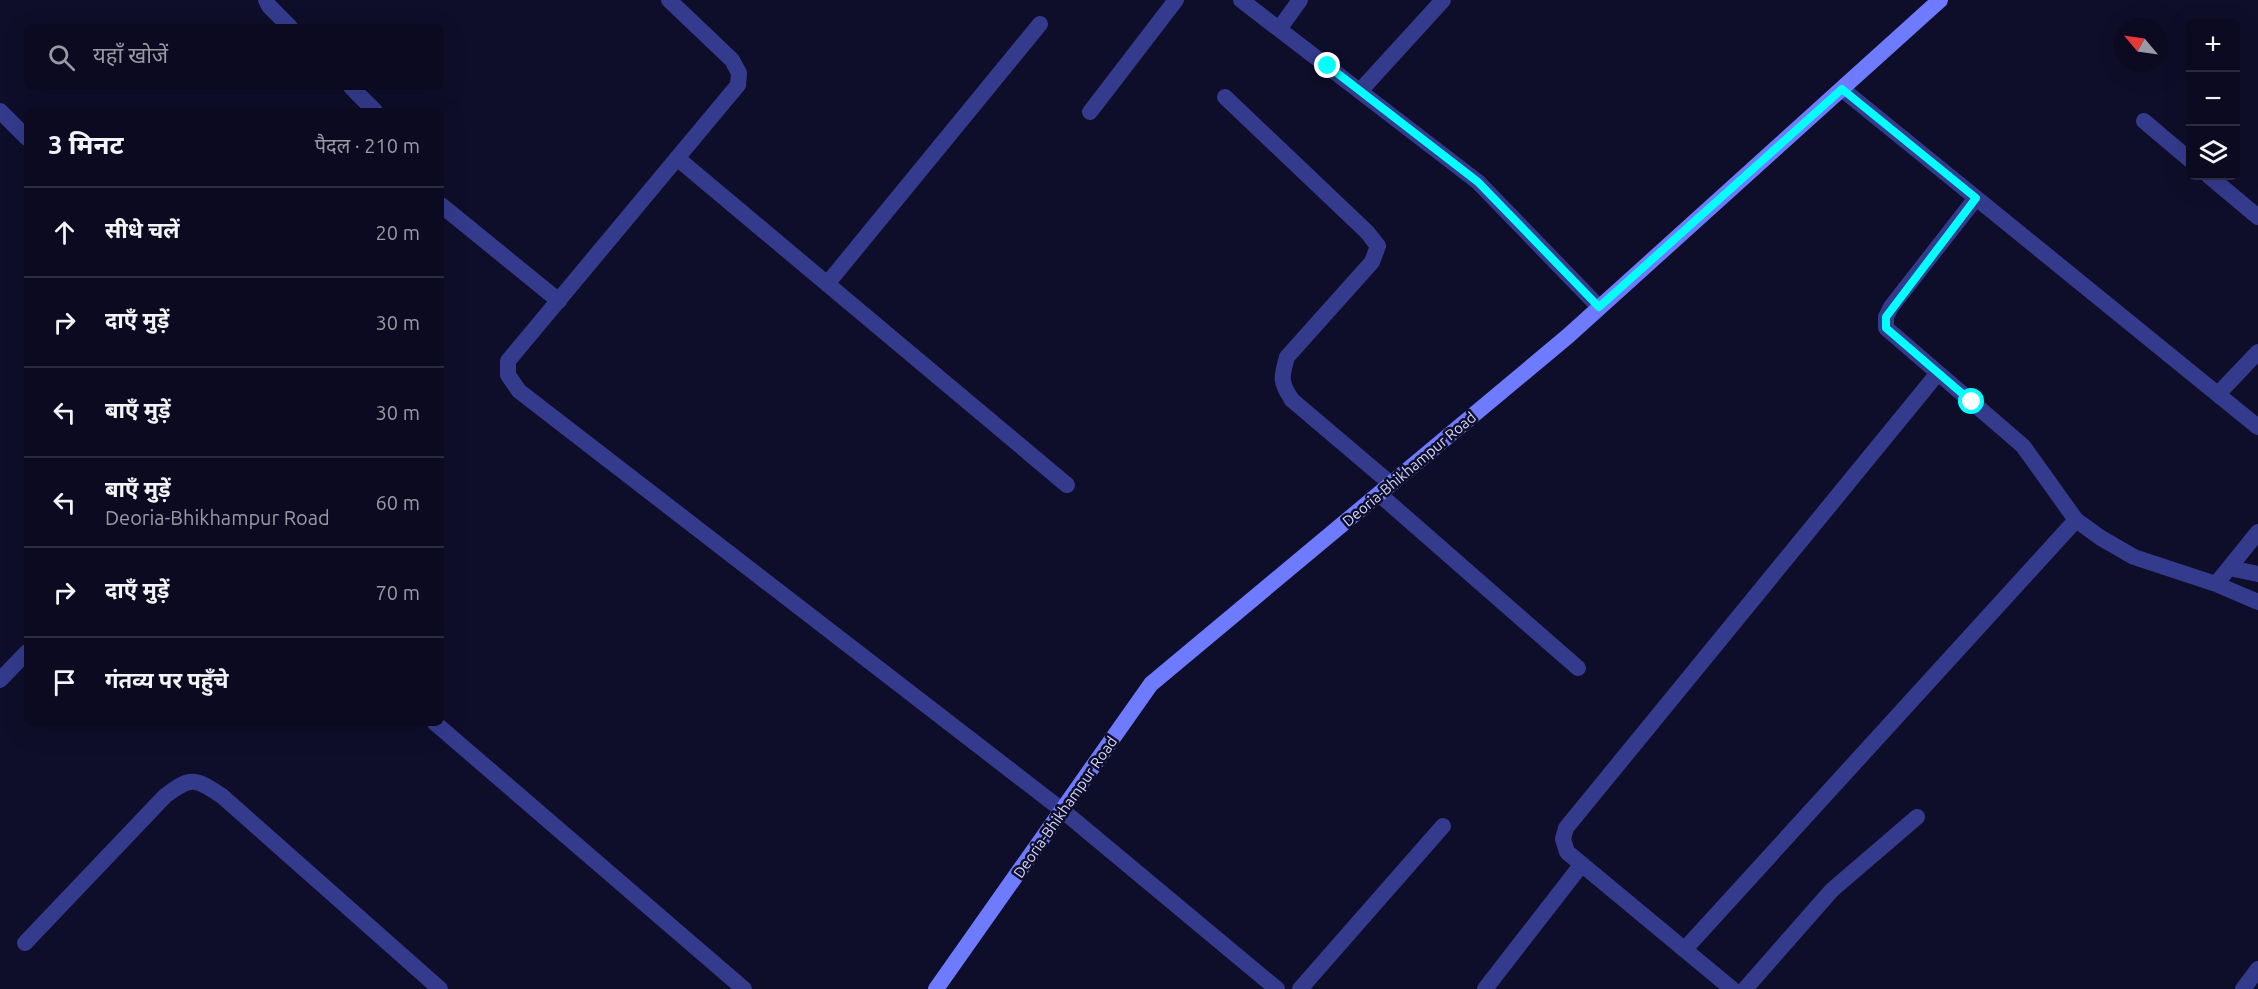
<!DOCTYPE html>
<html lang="hi">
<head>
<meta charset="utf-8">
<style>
  :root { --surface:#0b0a20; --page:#19182d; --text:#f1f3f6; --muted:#9a9aa5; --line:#2b2b3e }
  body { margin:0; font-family:Ubuntu,"Noto Sans Devanagari",sans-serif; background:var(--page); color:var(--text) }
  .controls { position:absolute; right:18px; top:18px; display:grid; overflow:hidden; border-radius:9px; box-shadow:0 6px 24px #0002 }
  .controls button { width:54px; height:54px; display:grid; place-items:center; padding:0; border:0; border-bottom:2px solid var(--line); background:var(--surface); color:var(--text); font:30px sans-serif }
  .compass { position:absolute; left:2114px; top:18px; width:54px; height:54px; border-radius:50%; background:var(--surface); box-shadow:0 6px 24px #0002; rotate:299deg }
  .stop { position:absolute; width:18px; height:18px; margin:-14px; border:4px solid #03fffb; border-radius:50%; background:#fff }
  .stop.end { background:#03fffb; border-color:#fff; box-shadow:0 2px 6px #0008 }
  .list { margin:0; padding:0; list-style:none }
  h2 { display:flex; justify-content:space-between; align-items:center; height:78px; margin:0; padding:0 24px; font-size:26px }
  h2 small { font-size:20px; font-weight:400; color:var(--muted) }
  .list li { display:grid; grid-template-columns:39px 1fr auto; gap:18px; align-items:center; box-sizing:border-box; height:90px; padding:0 24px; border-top:2px solid var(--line) }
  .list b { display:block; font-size:22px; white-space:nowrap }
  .list p { margin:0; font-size:20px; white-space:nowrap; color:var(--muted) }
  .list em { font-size:20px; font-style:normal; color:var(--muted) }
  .icon { flex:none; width:33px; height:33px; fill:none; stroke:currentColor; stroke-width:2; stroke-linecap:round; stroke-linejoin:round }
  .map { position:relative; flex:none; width:2258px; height:989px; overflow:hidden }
  .search { position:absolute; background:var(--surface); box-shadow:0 6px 24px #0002; left:24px; top:24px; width:420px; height:66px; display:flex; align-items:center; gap:15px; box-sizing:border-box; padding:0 21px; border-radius:9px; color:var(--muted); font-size:22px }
  .panel { position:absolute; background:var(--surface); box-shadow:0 6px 24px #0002; left:24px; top:108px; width:420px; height:618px; border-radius:9px }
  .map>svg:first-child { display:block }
</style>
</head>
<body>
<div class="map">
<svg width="2258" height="989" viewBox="0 0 2258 989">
  <rect width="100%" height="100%" fill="#0f0e2a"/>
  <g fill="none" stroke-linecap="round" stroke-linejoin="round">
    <path stroke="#343b8d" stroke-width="16" d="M1379,494l199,174"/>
    <path stroke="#343b8d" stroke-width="16" d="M266,0l3,6 21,21
      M669,0l63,60 7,13 -1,12 -230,276v14l11,16 543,419 215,179
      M1241,0l237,182 121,125
      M1279,29l21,-29
      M351,87l24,24
      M1842,89l416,338
      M1360,91l83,-91
      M1225,97l142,135 11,14 -6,16 -85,95c-6,21 -7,25 5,43l99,84
      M0,111l27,27
      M1090,112l86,-112
      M2144,121l46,39
      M677,158l390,327
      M2209,176l49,41
      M1976,198l-85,109 -5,10v11l137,118 53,74 25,18 33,19 82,27 42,18
      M441,205l118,96
      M827,284l213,-260
      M2218,394l40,-42
      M2229,568l29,6
      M2216,584l42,-52
      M0,680l27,-28
      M435,723l309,266
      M25,943l140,-147c26,-20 30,-18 57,0l218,193
      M1685,949l391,-429
      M1300,989l143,-163
      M1485,989l97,-125
      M1732,989l-165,-137 -4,-13 3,-11 372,-455
      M1745,989l87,-99 85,-73
      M2243,989l15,-20"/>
    <path stroke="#6e7bff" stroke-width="16" d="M936,989l215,-305 417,-348 372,-336"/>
  </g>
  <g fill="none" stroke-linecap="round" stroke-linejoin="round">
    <path stroke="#03fffb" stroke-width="8" d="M1328,66l150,116 121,125 243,-218 134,109 -90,119v11l86,74"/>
  </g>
  <g text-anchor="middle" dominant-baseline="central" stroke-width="5" stroke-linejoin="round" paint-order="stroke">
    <g font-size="15" fill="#d7d7ff" stroke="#0f0e2a">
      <text transform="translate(1409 469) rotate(-40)">Deoria-Bhikhampur Road</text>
      <text transform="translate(1065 807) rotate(-55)">Deoria-Bhikhampur Road</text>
    </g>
  </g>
</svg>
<div class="controls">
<button>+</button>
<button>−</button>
<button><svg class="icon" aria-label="layers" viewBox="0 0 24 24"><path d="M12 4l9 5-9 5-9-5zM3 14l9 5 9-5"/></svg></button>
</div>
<svg class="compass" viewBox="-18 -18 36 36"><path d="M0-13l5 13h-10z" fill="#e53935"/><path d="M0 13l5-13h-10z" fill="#9a9aa5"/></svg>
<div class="stop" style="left:1972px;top:402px"></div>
<div class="stop end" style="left:1328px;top:66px"></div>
<div class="search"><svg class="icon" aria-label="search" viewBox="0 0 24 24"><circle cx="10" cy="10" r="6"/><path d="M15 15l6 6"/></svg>यहाँ खोजें</div>
<section class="panel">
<h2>3 मिनट<small>पैदल · 210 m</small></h2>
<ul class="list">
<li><svg class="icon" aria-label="ahead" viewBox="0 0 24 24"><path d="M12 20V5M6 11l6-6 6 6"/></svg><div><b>सीधे चलें</b></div><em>20 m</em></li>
<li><svg class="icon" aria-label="right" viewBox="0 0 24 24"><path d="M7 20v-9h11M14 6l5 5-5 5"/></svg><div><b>दाएँ मुड़ें</b></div><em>30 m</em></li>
<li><svg class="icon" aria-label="left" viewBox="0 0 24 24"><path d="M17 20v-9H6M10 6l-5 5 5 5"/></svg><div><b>बाएँ मुड़ें</b></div><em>30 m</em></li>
<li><svg class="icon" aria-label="left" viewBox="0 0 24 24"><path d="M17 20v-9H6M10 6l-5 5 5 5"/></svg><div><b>बाएँ मुड़ें</b><p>Deoria-Bhikhampur Road</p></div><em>60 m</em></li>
<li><svg class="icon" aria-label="right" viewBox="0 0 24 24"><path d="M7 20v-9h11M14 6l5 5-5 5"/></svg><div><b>दाएँ मुड़ें</b></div><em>70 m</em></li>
<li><svg class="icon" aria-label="arrive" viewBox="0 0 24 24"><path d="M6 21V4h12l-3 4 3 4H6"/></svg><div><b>गंतव्य पर पहुँचे</b></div></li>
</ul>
</section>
</div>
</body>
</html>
